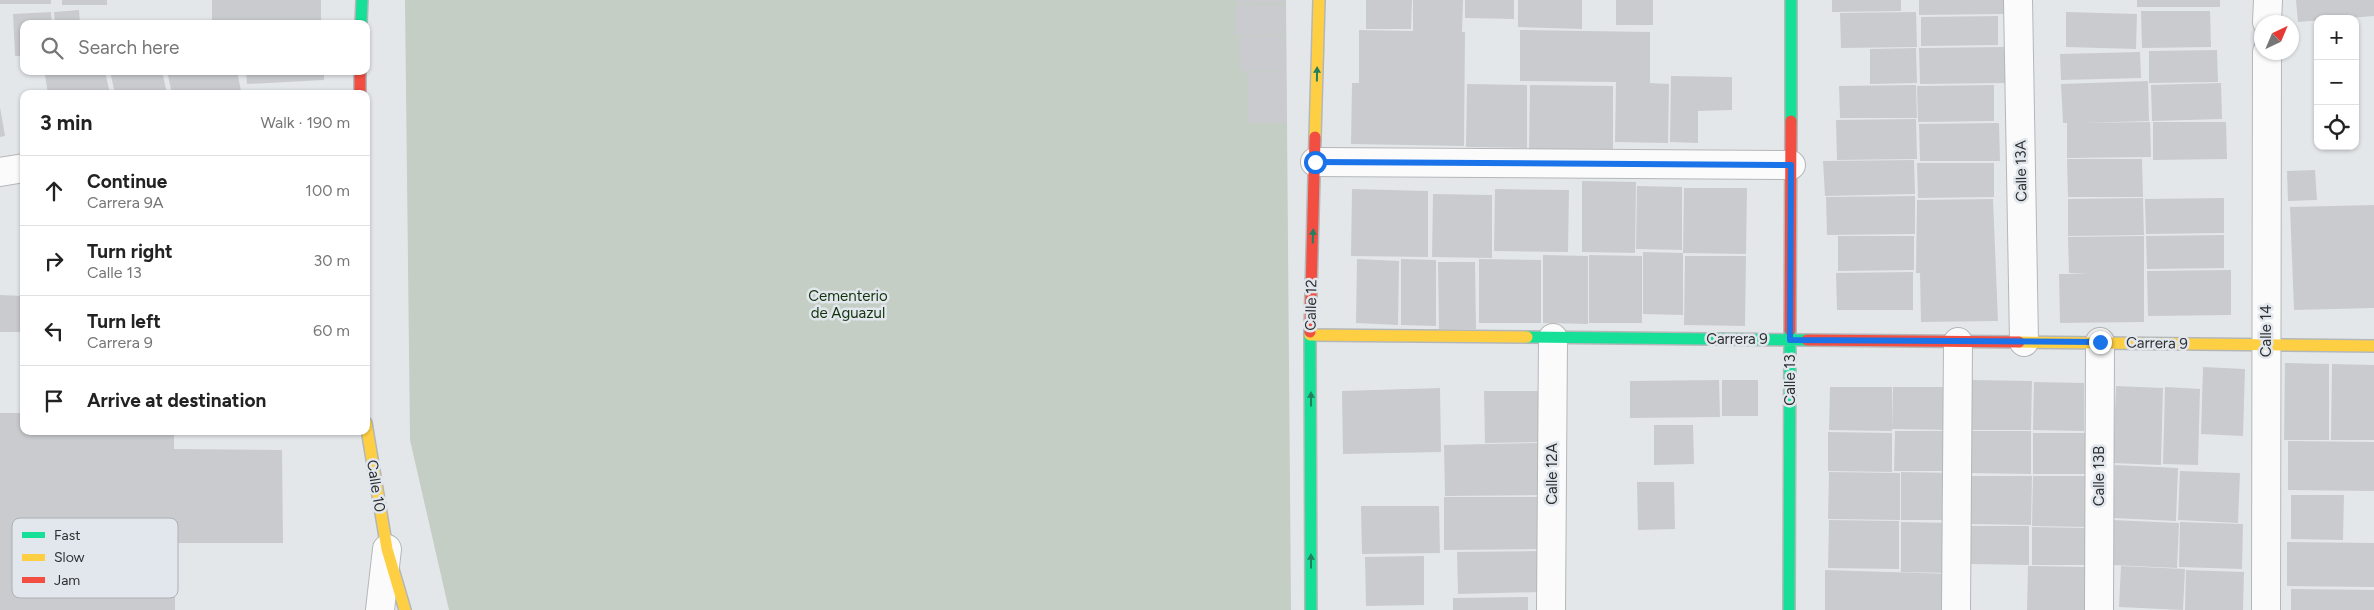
<!DOCTYPE html>
<html lang="en">
<head>
<meta charset="utf-8">
<style>
  :root { --surface:#fff; --page:#f6f6f6; --text:#222; --muted:#767676; --line:#e0e0e0 }
  body { margin:0; font-family:Figtree,sans-serif; background:var(--page); color:var(--text) }
  .controls { position:absolute; right:15px; top:15px; display:grid; overflow:hidden; border-radius:10px; box-shadow:0 1px 4px #0004 }
  .controls button { width:45px; height:45px; display:grid; place-items:center; padding:0; border:0; border-bottom:1px solid var(--line); background:var(--surface); color:var(--text); font:25px sans-serif }
  .compass { position:absolute; left:2254px; top:15px; width:45px; height:45px; border-radius:50%; background:var(--surface); box-shadow:0 1px 4px #0004; rotate:44deg }
  .stop { position:absolute; width:15px; height:15px; margin:-11px; border:4px solid #1a73e8; border-radius:50%; background:#fff }
  .stop.end { background:#1a73e8; border-color:#fff; box-shadow:0 1px 5px #0008 }
  .list { margin:0; padding:0; list-style:none }
  h2 { display:flex; justify-content:space-between; align-items:center; height:65px; margin:0; padding:0 20px; font-size:21px }
  h2 small { font-size:16px; font-weight:400; color:var(--muted) }
  .list li { display:grid; grid-template-columns:32px 1fr auto; gap:15px; align-items:center; box-sizing:border-box; height:70px; padding:0 20px; border-top:1px solid var(--line) }
  .list b { display:block; font-size:19px; white-space:nowrap }
  .list p { margin:0; font-size:16px; white-space:nowrap; color:var(--muted) }
  .list em { font-size:16px; font-style:normal; color:var(--muted) }
  .icon { flex:none; width:28px; height:28px; fill:none; stroke:currentColor; stroke-width:2; stroke-linecap:round; stroke-linejoin:round }
  .map { position:relative; flex:none; width:2374px; height:610px; overflow:hidden }
  .search { position:absolute; background:var(--surface); box-shadow:0 1px 4px #0004; left:20px; top:20px; width:350px; height:55px; display:flex; align-items:center; gap:12px; box-sizing:border-box; padding:0 18px; border-radius:10px; color:var(--muted); font-size:19px }
  .panel { position:absolute; background:var(--surface); box-shadow:0 1px 4px #0004; left:20px; top:90px; width:350px; height:345px; border-radius:10px }
  .map>svg:first-child { display:block }
</style>
</head>
<body>
<div class="map">
<svg width="2374" height="610" viewBox="0 0 2374 610">
  <rect width="100%" height="100%" fill="#e4e7ea"/>
  <path fill="#c4cec4" d="M405,0h881l5,610h-842l-39,-170z"/>
  <path fill="#cacbce" d="M0,0h51v4h-51z
    M62,0h45v5h-45z
    M212,0h109v24h-109z
    M1236,0h49v3l-49,1z
    M1366,0h46l-1,29h-45z
    M1413,0h50l-1,32h3l-1,114 -113,-2 1,-61h7v-53l54,1z
    M1465,0h49v19l-49,-1z
    M1518,0h64v29l-64,-2z
    M1616,0h37v25h-37z
    M1832,0h69v11l-69,1z
    M1919,0h85v14l-85,1z
    M2137,0h83v7h-83z
    M2296,0h78v16l-76,6z
    M1235,5h50l1,29 -51,1z
    M79,10l1,14h-25l-1,-12z
    M2141,11h69l1,36 -69,1z
    M51,12l1,12h-28v32h-9l-2,-42z
    M1916,12l1,35 -76,1 -1,-35z
    M2066,12l71,2 -1,35 -70,-2z
    M1998,16v29l-77,1v-29z
    M1520,30l130,2v51l19,1 -1,59 -53,-1 1,-60 -96,-1z
    M1285,35l1,36h-46l-1,-35z
    M2005,47l1,36 -86,1 -1,-36z
    M1916,48l1,35 -47,1v-35z
    M2217,50l1,32 -69,1v-32z
    M2140,52l1,26 -80,2 -1,-26z
    M62,71h43l5,23h-62l-3,-19z
    M110,71h52l5,23h-52z
    M167,71h70l4,20 -14,3h-55z
    M246,71h78v9l-77,4z
    M1247,72h39l1,51h-39z
    M1671,76l61,1v33l-34,1v32l-28,-1z
    M2148,81l1,40 -64,2 65,-1 1,35 -84,1v-35h-4l-2,-39z
    M2221,83l1,36 -70,2 -1,-36z
    M1467,84l60,1v63l-61,-1z
    M1530,85l83,1v66l-84,-1z
    M1916,85l1,33h-77l-1,-32z
    M1994,85v36l-76,1 -1,-36z
    M0,107l5,29 -5,1z
    M1916,119l1,40 -80,1 -1,-40z
    M2153,122h73l1,37 -74,1z
    M1999,123l1,38h-80l-1,-37z
    M2067,159h75l1,38h-75z
    M1914,160l1,34 -90,2 -2,-35z
    M1917,163h77v34l-76,1z
    M2315,170l2,30 -29,1 -1,-30z
    M1582,181l54,1 -1,71 -53,-1z
    M1637,186l45,1v63l-46,-1z
    M1684,188h63l-1,66 -63,-1z
    M1352,189l76,2v66l-77,-1z
    M1495,189l74,1 -1,62 -74,-1z
    M1433,194l59,1v63l-60,-1z
    M1915,196v38l-88,1 -1,-38z
    M2143,198l1,37 -76,1v-37z
    M2224,198v35l-78,1 -1,-35z
    M1993,199l5,122 -77,1 -1,-49h-4l1,-73z
    M2374,205v103l-80,2 -4,-103z
    M2224,235v33l-77,1 -1,-33z
    M1838,236h76v34l-76,1z
    M2144,236v86l-84,1 -1,-49h29l-19,-1 -1,-36z
    M1643,252l40,1v62l-40,-1z
    M1543,255l45,1v68l-45,-1z
    M1589,255l53,1v67h-53z
    M1685,256h61l-1,70 -61,-1z
    M1357,259l42,2 -1,64 -42,-2z
    M1401,259l35,1v66l-35,-1z
    M1479,259l62,1v63h-62z
    M1438,262h37l1,67h-37z
    M2231,270v45l-83,1 -1,-45z
    M1913,272v38h-76l-1,-37z
    M0,295l24,1v36h-24z
    M2285,363l44,1v76h-45z
    M2332,364l42,1v75h-43z
    M2203,367l42,2 -2,67 -42,-2z
    M1719,380l1,37 -90,1v-37z
    M1722,380h36v36h-36z
    M1972,380l60,1 -1,49h-60z
    M2034,382l50,1v48l-51,-1z
    M2116,386l47,2 -2,77 -48,-2z
    M1830,387h62v44l-63,-1z
    M1893,387h58l-1,43 -58,-1z
    M2165,387l35,2 -2,76 -35,-1z
    M1440,388l1,64 -98,2 -1,-63z
    M1484,391h58l1,51 -58,1z
    M0,413h24v18h150v18l108,1 1,93h-108v67h-175z
    M1654,425h39l1,39 -40,1z
    M1895,431h57v40h-58z
    M1971,431h60v43l-60,-1z
    M1828,432l64,1v39l-64,-1z
    M2033,433h52v41h-52z
    M2288,441l86,1v49l-86,-1z
    M1538,443l1,52 -94,1 -1,-51z
    M2115,465l63,3 -2,53 -63,-3z
    M2180,471l60,2 -2,50 -60,-3z
    M1829,472l71,1v47l-72,-1z
    M1901,472l52,1v47h-52z
    M1970,476h62l-1,49 -61,-1z
    M2033,476h53v51l-54,-1z
    M1637,482h37l1,47 -37,1z
    M2291,495h53l-1,45 -52,-1z
    M1444,497h97l1,52 -98,1z
    M1361,506h78l1,47 -78,1z
    M1829,520l70,1v48l-71,-1z
    M2113,520l66,3 -2,45 -65,-3z
    M1901,522l51,1v50l-51,-1z
    M2180,522l63,2 -1,45 -63,-2z
    M1970,526h59v39l-59,-1z
    M2032,527l54,1v37h-54z
    M2287,542l87,1v44l-87,-1z
    M1540,551l1,41 -83,2 -1,-42z
    M1424,556v49l-58,1 -1,-49z
    M2028,566l58,1 1,43h-60z
    M2121,566l64,3 -2,41 -64,-3z
    M1825,570l127,4 -1,36h-126z
    M2186,570l58,2 -1,38h-58z
    M2291,589l83,1v20h-83z
    M1528,597v13h-75v-12z"/>
  <g fill="none" stroke-linecap="round" stroke-linejoin="round">
    <defs>
      <path id="street" d="M2018,0l6,342
        M2267,22l1,-22
        M1315,162l476,3
        M0,172l24,-4
        M380,610l7,-61
        M1551,610l2,-272
        M1956,610l2,-268
        M2099,610l1,-268
        M2266,610l1,-558"/>
      <path id="fast" d="M361,24l1,-24
        M1791,121v-121
        M1310,332l1,278
        M1527,337l280,3
        M1789,610l1,-280"/>
      <path id="slow" d="M1315,137l4,-137
        M1310,335l217,2
        M2019,342l355,4
        M366,423l21,126 18,61"/>
      <path id="jam" d="M360,71v23
        M1790,330l1,-209
        M1310,332l5,-195
        M1807,340l212,2"/>
    </defs>
    <use href="#street" stroke="#b4b7b8" stroke-width="30"/>
    <use href="#fast" stroke="#b4b7b8" stroke-width="14"/>
    <use href="#slow" stroke="#b4b7b8" stroke-width="14"/>
    <use href="#jam" stroke="#b4b7b8" stroke-width="14"/>
    <use href="#street" stroke="#fbfbfc" stroke-width="28"/>
    <use href="#fast" stroke="#16e098" stroke-width="11"/>
    <use href="#slow" stroke="#ffcf43" stroke-width="11"/>
    <use href="#jam" stroke="#f24e42" stroke-width="11"/>
  </g>
  <defs><path id="oneway-solid" d="M-6-.8H1V-3.2L6.5 0L1 3.2V.8H-6Z" transform="scale(1.25)"/></defs>
  <g fill="#237f60">
    <use href="#oneway-solid" transform="translate(1317 74) rotate(-89)"/>
    <use href="#oneway-solid" transform="translate(1313 236) rotate(-88)"/>
    <use href="#oneway-solid" transform="translate(1311 399) rotate(-90)"/>
    <use href="#oneway-solid" transform="translate(1311 561) rotate(-90)"/>
  </g>
  <g fill="none" stroke-linecap="round" stroke-linejoin="round">
    <path stroke="#1a73e8" stroke-width="6" d="M1315,162l476,3 -1,175 310,2"/>
  </g>
  <g text-anchor="middle" dominant-baseline="central" stroke-width="5" stroke-linejoin="round" paint-order="stroke">
    <g font-size="15" fill="#2e3032" stroke="#e1e7ed">
      <text transform="translate(2021 171) rotate(-91)">Calle 13A</text>
      <text transform="translate(1311 305) rotate(-89)">Calle 12</text>
      <text transform="translate(2266 331) rotate(-90)">Calle 14</text>
      <text x="1737" y="339">Carrera 9</text>
      <text transform="translate(2157 343) rotate(1)">Carrera 9</text>
      <text transform="translate(1790 380) rotate(-90)">Calle 13</text>
      <text transform="translate(1552 474) rotate(-90)">Calle 12A</text>
      <text transform="translate(2099 476) rotate(-90)">Calle 13B</text>
      <text transform="translate(376 486) rotate(81)">Calle 10</text>
    </g>
    <g font-size="15" fill="#13330b" stroke="#e1e7ed">
      <text x="848" y="296">Cementerio<tspan x="848" dy="17">de Aguazul</tspan></text>
    </g>
  </g>
  <rect x="12" y="518" width="166" height="80" rx="8" fill="#e1e7ed" stroke="#abb0b5" stroke-width="1"/>
  <rect x="22" y="532" width="23" height="6" fill="#16e098"/>
  <rect x="22" y="554" width="23" height="7" fill="#ffcf43"/>
  <rect x="22" y="577" width="23" height="6" fill="#f24e42"/>
  <g font-size="14" fill="#2e3032">
    <text x="54" y="540">Fast</text>
    <text x="54" y="562">Slow</text>
    <text x="54" y="585">Jam</text>
  </g>
</svg>
<div class="controls">
<button>+</button>
<button>−</button>
<button><svg class="icon" aria-label="locate" viewBox="0 0 24 24"><circle cx="12" cy="12" r="6"/><path d="M12 2v4M12 18v4M2 12h4M18 12h4"/></svg></button>
</div>
<svg class="compass" viewBox="-18 -18 36 36"><path d="M0-13l5 13h-10z" fill="#e53935"/><path d="M0 13l5-13h-10z" fill="#767676"/></svg>
<div class="stop" style="left:1315px;top:162px"></div>
<div class="stop end" style="left:2100px;top:342px"></div>
<div class="search"><svg class="icon" aria-label="search" viewBox="0 0 24 24"><circle cx="10" cy="10" r="6"/><path d="M15 15l6 6"/></svg>Search here</div>
<section class="panel">
<h2>3 min<small>Walk · 190 m</small></h2>
<ul class="list">
<li><svg class="icon" aria-label="ahead" viewBox="0 0 24 24"><path d="M12 20V5M6 11l6-6 6 6"/></svg><div><b>Continue</b><p>Carrera 9A</p></div><em>100 m</em></li>
<li><svg class="icon" aria-label="right" viewBox="0 0 24 24"><path d="M7 20v-9h11M14 6l5 5-5 5"/></svg><div><b>Turn right</b><p>Calle 13</p></div><em>30 m</em></li>
<li><svg class="icon" aria-label="left" viewBox="0 0 24 24"><path d="M17 20v-9H6M10 6l-5 5 5 5"/></svg><div><b>Turn left</b><p>Carrera 9</p></div><em>60 m</em></li>
<li><svg class="icon" aria-label="arrive" viewBox="0 0 24 24"><path d="M6 21V4h12l-3 4 3 4H6"/></svg><div><b>Arrive at destination</b></div></li>
</ul>
</section>
</div>
</body>
</html>
